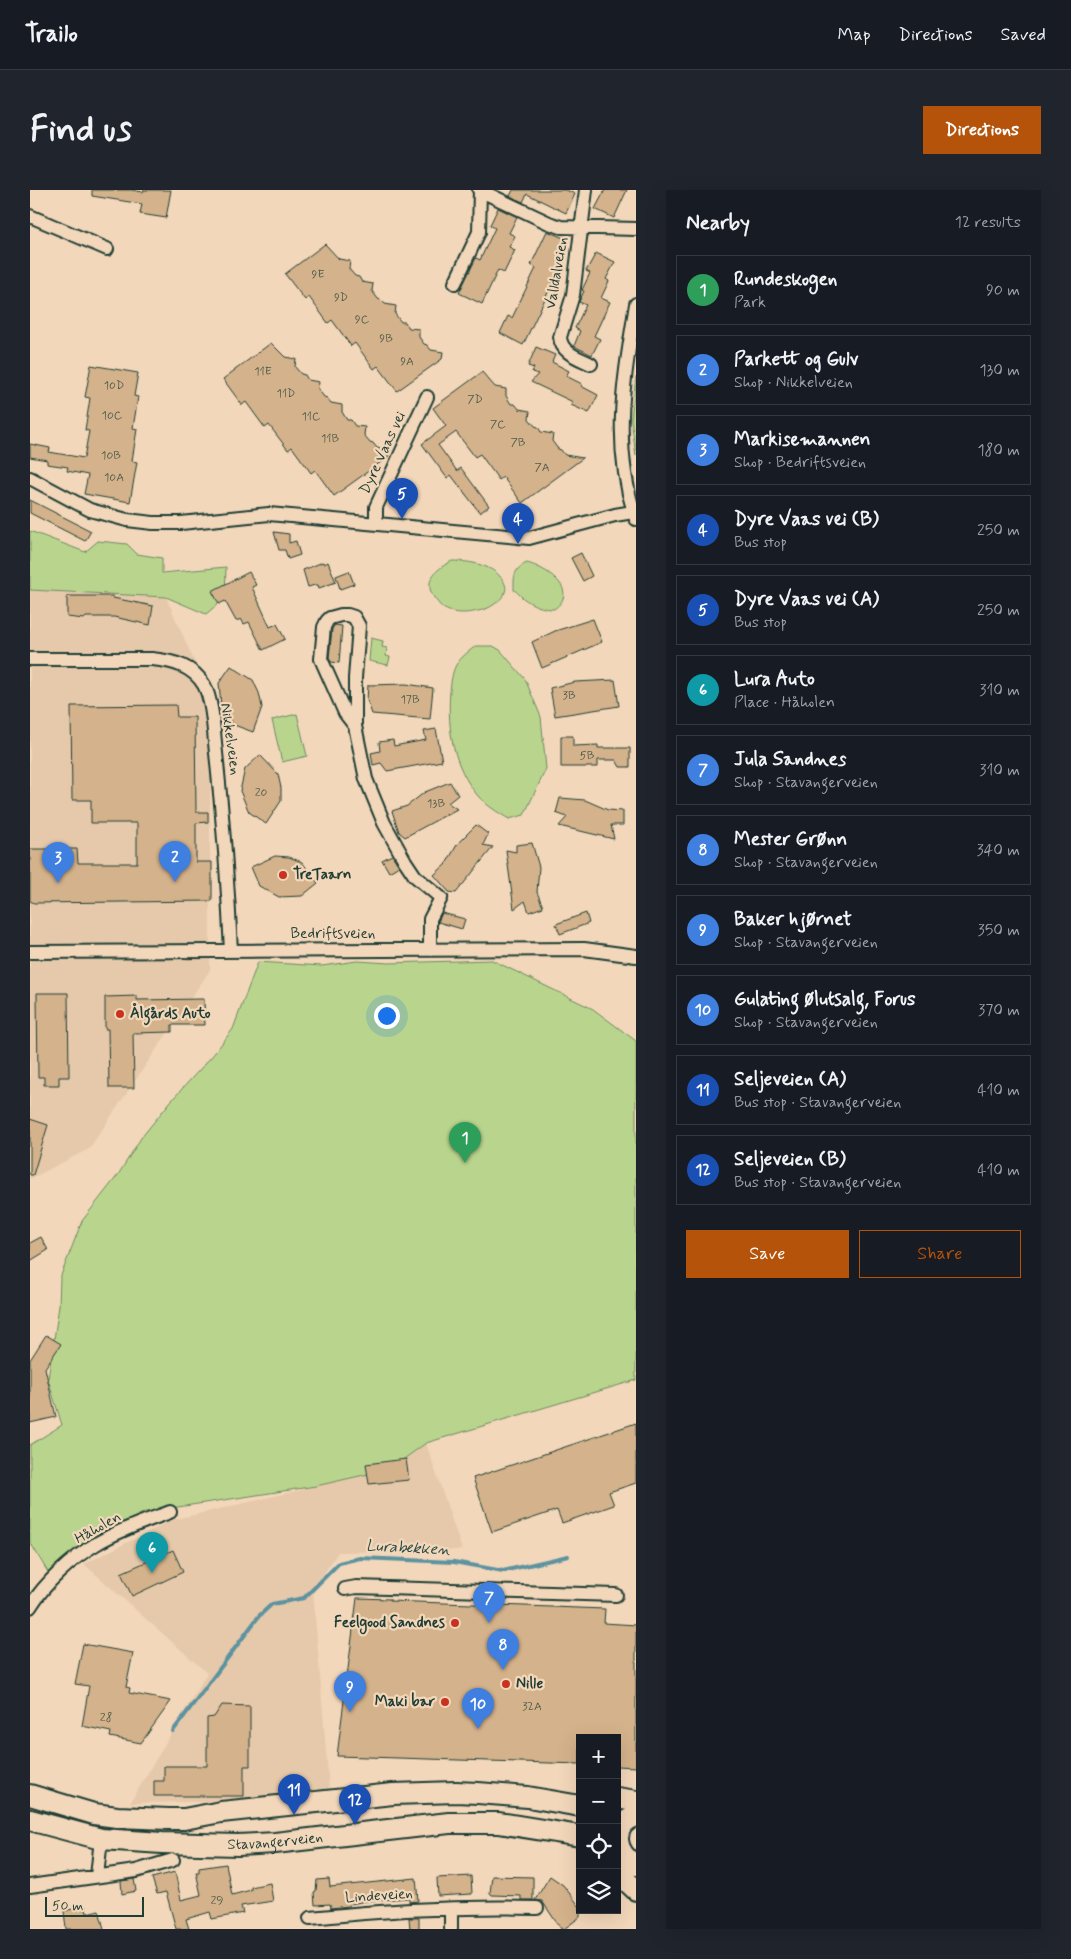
<!DOCTYPE html>
<html lang="en">
<head>
<meta charset="utf-8">
<style>
  :root { --surface:#171b24; --page:#20242c; --text:#f1f3f6; --muted:#9ea1a6; --line:#363941; --accent:#b45309 }
  body { margin:0; font-family:Mynerve,sans-serif; background:var(--page); color:var(--text) }
  .controls { position:absolute; right:15px; bottom:15px; display:grid; overflow:hidden; border-radius:0px; box-shadow:0 5px 20px #0002 }
  .controls button { width:45px; height:45px; display:grid; place-items:center; padding:0; border:0; border-bottom:1px solid var(--line); background:var(--surface); color:var(--text); font:25px sans-serif }
  .scale { position:absolute; left:15px; bottom:12px; width:99px; box-sizing:border-box; padding-left:5px; border:2px solid #1f3d34; border-top:0; font-size:14px; line-height:18px; white-space:nowrap; color:#1f3d34; -webkit-text-stroke:4px #f3d7ba; paint-order:stroke }
  .you { position:absolute; left:356px; top:825px; width:18px; height:18px; margin:-12px; border:4px solid #fff; border-radius:50%; background:#1a73e8; box-shadow:0 0 0 8px #1a73e833 }
  .badge { display:grid; place-items:center; width:32px; height:32px; border-radius:50%; background:var(--accent); color:#fff; font-size:16px; font-weight:700 }
  .pin { position:absolute; translate:-50% -41px; filter:drop-shadow(0 1px 2px #0008) }
  .pin::after { content:''; position:absolute; top:26px; width:18px; height:15px; background:inherit; clip-path:polygon(0 0,100% 0,50% 100%) }
  .list { margin:0; padding:0; list-style:none }
  h2 { display:flex; justify-content:space-between; align-items:center; height:65px; margin:0; padding:0 20px; font-size:21px }
  h2 small { font-size:16px; font-weight:400; color:var(--muted) }
  .list li { display:grid; grid-template-columns:32px 1fr auto; gap:15px; align-items:center; box-sizing:border-box; height:70px; margin:0 10px 10px; padding:0 10px; border:1px solid var(--line); border-radius:0px }
  .list b { display:block; font-size:19px; white-space:nowrap }
  .list p { margin:0; font-size:16px; white-space:nowrap; color:var(--muted) }
  .list em { font-size:16px; font-style:normal; color:var(--muted) }
  .actions { display:flex; gap:10px; padding:15px 20px }
  .actions a { flex:1; padding:11px 0; border:1px solid var(--accent); border-radius:0px; text-align:center; font-size:18px; color:var(--accent) }
  .actions .main { background:var(--accent); color:#fff }
  .icon { flex:none; width:28px; height:28px; fill:none; stroke:currentColor; stroke-width:2; stroke-linecap:round; stroke-linejoin:round }
  .map { position:relative; flex:none; width:606px; height:1739px; overflow:hidden; border-radius:0px }
  header { display:flex; align-items:center; gap:30px; box-sizing:border-box; height:70px; padding:0 25px; background:var(--surface); border-bottom:1px solid var(--line) }
  header strong { font-size:24px }
  nav { display:flex; gap:28px; margin-inline-start:auto; font-size:18px }
  .intro { display:flex; align-items:center; justify-content:space-between; box-sizing:border-box; height:120px; padding:0 30px }
  h1 { margin:0; font-size:35px }
  .button { padding:12px 22px; border-radius:0px; background:var(--accent); color:#fff; font-size:18px; font-weight:700 }
  main { display:flex; gap:30px; padding:0 30px }
  aside { flex:1; background:var(--surface); border-radius:0px; box-shadow:0 5px 20px #0002 }
  .map>svg:first-child { display:block }
</style>
</head>
<body>
<header>
<strong>Trailo</strong>
<nav><a>Map</a><a>Directions</a><a>Saved</a></nav>
</header>
<div class="intro"><h1>Find us</h1><a class="button">Directions</a></div>
<main>
<div class="map">
<svg width="606" height="1739" viewBox="0 0 606 1739">
  <rect width="100%" height="100%" fill="#f3d7ba"/>
  <filter id="ink" filterUnits="userSpaceOnUse"><feTurbulence type="fractalNoise" baseFrequency=".02" numOctaves="2"/><feDisplacementMap in="SourceGraphic" scale="10" xChannelSelector="R" yChannelSelector="G"/><feConvolveMatrix kernelMatrix="1 2 1 2 8 2 1 2 1" color-interpolation-filters="sRGB"/></filter>
  <g filter="url(#ink)">
    <path fill="#e6c9aa" d="M0,400l136,7 44,100v273l-121,179 -59,30z
      M396,1253l36,107 -124,2 -25,38 17,210 -200,3 77,-130 -123,-109 88,-44 218,-51z"/>
    <path fill="#b9d58d" stroke="#6c8960" d="M606,187v79l-5,-37z
      M0,341l55,21 13,-11 29,3 10,10 25,4v15l64,-6 -1,31 -19,16 -40,-17 -136,-7z
      M422,371c18,0 43,4 52,21 3,6 2,9 -1,14 -5,6 -9,9 -15,12 -13,5 -33,8 -45,0 -4,-3 -7,-8 -10,-12 -10,-17 5,-28 19,-35z
      M497,373c19,5 54,27 27,46 -11,0 -22,-4 -31,-11 -3,-2 -5,-6 -9,-8 0,-13 -1,-21 13,-27z
      M341,448l12,3 -1,6 5,1 -1,8 4,1 -2,8 -19,-4z
      M446,456h17l7,4 25,29 16,38 5,52 -22,46 -15,4c-10,-6 -22,-13 -31,-23 -25,-30 -31,-67 -28,-105 1,-8 2,-19 6,-26 5,-8 13,-14 20,-19z
      M267,524l10,42 -25,6 -10,-42z
      M462,770l101,49 43,32v339l-210,63 -36,26 -74,17 -171,26 -51,25 -45,37 -19,-32v-97l32,-20 -14,-46 11,-73 1,-28 22,-57 36,-46 23,-37 30,-37 42,-46 20,-26 25,-67 64,4 35,-5 32,2z"/>
    <g fill="none" stroke-linecap="round" stroke-linejoin="round">
      <path stroke="#5d92a0" stroke-width="4" d="M143,1541l86,-115 13,-12 32,-6 35,-35 21,-5 94,4 49,9 65,-15"/>
    </g>
    <path fill="#d4b28b" stroke="#1f3d34" d="M62,0h39l12,2 1,-2h27l-5,28 -26,-4 2,-10 -50,-8z
      M483,0h53l9,4 -9,19 -39,-19 -4,8 -13,-6z
      M575,0h22l-13,28 -19,-9z
      M468,18l19,9 -8,16 6,3 -6,11 6,3 -11,23 -6,-3 -16,34 -23,-11 17,-35 4,2 15,-32 -5,-3z
      M517,41l19,8 -8,17 6,3 -41,86 -23,-12 8,-17 4,2 24,-50 -5,-3z
      M295,54l14,15 11,2 -1,8 6,7 4,1 3,5 11,2 -1,7 6,8 3,1 4,4 11,2 -1,8 6,8h4l4,6 10,1v8l5,7 3,1 4,5 12,2 -1,7 -45,32 -19,-25 -4,3 -19,-26 -4,3 -19,-26 -4,3 -19,-26 -4,3 -20,-26z
      M566,63l19,9 -9,17 3,2 -8,17 9,4 -16,34 6,3 -8,16 -18,-9 6,-15 -5,-3 11,-23 -7,-3 5,-11 -2,-1 8,-17 -4,-2z
      M241,153l14,14 11,2 -1,8 6,7 4,1 3,5 11,2 -1,7 6,8 3,1 4,5 11,2v7l5,8h4l4,6 10,1 -1,8 6,7 3,1 4,5 12,2 -1,7 -54,39 -19,-26 -4,3 -19,-26 -4,3 -19,-25 -4,3 -19,-26 -4,3 -19,-26z
      M506,157l19,8 -3,7 17,9 -3,5 16,8 -1,2 17,9 -9,18 -18,-8 2,-3 -42,-20 7,-8 -6,-2 2,-4 -6,-2z
      M61,175l47,8 -4,23 4,1 -5,31 4,1 -5,32 5,1 -7,40 -46,-8 4,-19 -21,-4 1,-4 -21,-3v-4l-17,-3v-13l20,4 -1,4 35,6 5,-27 -4,-1 5,-32 -5,-1z
      M452,182l13,15 11,2v7l5,8h4l4,5 11,2 -1,8 6,7 3,1 3,5 12,2 -1,7 6,8 3,1 4,5 18,3 -61,45 -19,-26 -4,3 -19,-26 -5,3 -19,-25 -18,13 19,26 4,-3 28,38 -9,7 -29,-38 -4,3 -25,-34 24,-18 -13,-18z
      M0,310l61,31 -6,10 -55,-28z
      M244,342l15,2v9l7,-2 4,14 -12,4 -3,-9h-6z
      M551,363l11,23 -9,5 -12,-23z
      M293,372l1,2 4,-2 8,20 -17,6 -1,-3h-3l-7,2 -5,-17z
      M319,381l5,13 -14,5 -4,-13z
      M219,382l7,13 -4,2 18,40 7,-3 8,15 -22,11 -14,-28 -5,2 -3,-5 -5,2 -11,-20 -6,3 -7,-13z
      M37,406h46v2l40,8 -3,19 -36,-8h-28l-2,2 -17,-2z
      M563,429l9,23 -60,26 -10,-26 23,-11z
      M305,435l7,1 -3,37 -8,-1 -2,-4 3,-29z
      M201,476l22,14 6,13 3,14 -9,25 -19,-7 -13,-19 -2,-23z
      M585,490l4,26 -64,10 -5,-28 25,-6z
      M376,494l27,4 -3,31 -58,-5 -5,-14 1,-15z
      M146,515l1,12h18l1,95h12v10l-12,1v39h16v39l-178,2 -4,-2v-52h47l1,14h59v-40h-46v-23h-19l-1,-94z
      M406,539l6,32 -55,10 -6,-8 -8,2 -2,-12 9,-2 -1,-9 14,-2 1,6 32,-6 -2,-9z
      M531,546h12v10l25,-1v3h32v19h-10l-4,-7h-18v7h-37z
      M230,565l18,19 3,14v13l-15,23 -17,-12 -9,-21 5,-22z
      M420,592l8,13 -10,8 9,6 -52,28 -6,-5 -7,-21 15,-5 18,-14z
      M530,608l25,2 23,10 15,1v14h-12l3,14 -55,-13 8,-9 -11,-4z
      M446,635l12,9 -5,11 10,2 -37,46 -7,-1 -15,-17 12,-11 12,-21z
      M502,653l7,24 -2,25 6,15 -14,5 -4,-11 -11,8 -8,-59 10,2v-7z
      M362,665l7,11 -10,6 -7,-12z
      M245,666l14,1 13,5 16,21 -16,13 -23,1 -20,-11 -8,-19z
      M412,723l23,6 -3,10 -24,-7z
      M556,723l3,10 -29,11 -4,-10z
      M7,803h31l1,84h-10v8h-15v-8h-6z
      M107,806v4l67,-1 1,26h-33v7l-39,1 1,55h-25l-1,-59h-3v-32z
      M0,929l18,6 -15,50h-3z
      M11,1047l7,13 -18,11v-18z
      M16,1145l15,9 -16,24 11,49 -26,6v-63z
      M606,1233v60l-27,9 5,13 -52,18 -5,-13 -65,22 -19,-54z
      M376,1269l3,21 -40,4 -3,-20z
      M143,1360l10,22 -51,24 -11,-23z
      M327,1408l33,1v2l215,8 -1,14 32,2v142l-19,-1v-28h-37v26l-243,-8z
      M53,1454l50,9 -7,34 4,1 -1,5 42,8 -30,42 -31,-6 1,-5 -29,-6 7,-40 -14,-2z
      M192,1515l28,1v60h-6v30h-90v-15h10v-15h43v-48l7,-1z
      M196,1674l6,31 19,-5v-3l19,-4 3,18 -32,5 2,7 -31,6 -2,-7 -24,7 3,10h-13l-10,-37 -9,2 -5,-16 23,-6 6,28 20,-5 -5,-23h3v-4z
      M441,1686l1,18 -34,2 -1,-18z
      M462,1686l41,1v23h-12v-4l-29,-1 -2,-2z
      M520,1686l13,9 17,22v10l-16,12h-3l-19,-28 -7,-1z
      M386,1688l2,23 -9,1v-4l-43,3 -15,3 -2,2 -18,2 -1,-4 -15,1 -1,-13 2,-1 1,-11 12,-1 1,8z
      M104,1689l2,12 -14,3 -1,-13z
      M55,1716l2,7 12,-3 5,19h-38l-2,-18z
      M379,1728h10v11h-9z"/>
    <g fill="none" stroke-linecap="round" stroke-linejoin="round">
      <defs>
        <path id="street" d="M449,0l70,33 12,4 75,2
          M556,0l-13,105 -13,42c1,16 19,21 31,27
          M0,26l77,33
          M425,93l24,-51 1,-42
          M0,288l60,32 37,10 26,3h28l88,-9 260,24 86,-23 18,-3
          M606,329c-25,-75 -12,-139 0,-215
          M346,334v-17l51,-110
          M0,469h122c21,2 41,7 52,26 9,16 10,50 12,68 7,66 12,131 15,198
          M325,536l-10,-13 -24,-54 3,-32 3,-6 3,-3 11,-3h7l6,2 5,9 -4,52v48l11,53 18,44 21,38 10,15 26,22 -11,21v30
          M0,762l554,-3 52,7
          M315,1399l11,-2 260,8
          M0,1417c15,-24 41,-48 66,-63 23,-14 50,-23 74,-32
          M67,1686l4,-37
          M0,1696l106,-15 37,-11
          M421,1719v20
          M280,1728c75,-8 151,-12 227,-10"/>
        <g id="primary">
          <path d="M0,1605l64,19 23,3 52,2h15l37,-7 172,-18 63,-2 22,1 50,4 52,9"/>
          <path d="M587,1608l19,3"/>
          <path d="M606,1626c-26,9 -22,38 0,49"/>
          <path id="s1" d="M0,1630l71,19 61,4 76,2 37,-2 174,-20h50l81,13"/>
          <path d="M587,1682l19,18"/>
        </g>
      </defs>
      <use href="#street" stroke="#1f3d34" stroke-width="16"/>
      <use href="#primary" stroke="#1f3d34" stroke-width="24"/>
      <use href="#street" stroke="#f3d7ba" stroke-width="12"/>
      <use href="#primary" stroke="#f3d7ba" stroke-width="20"/>
    </g>
  </g>
  <g fill="#c8321e" stroke="#f3d7ba" stroke-width="2">
    <circle cx="253" cy="685" r="5"/>
    <circle cx="90" cy="824" r="5"/>
    <circle cx="425" cy="1433" r="5"/>
    <circle cx="476" cy="1494" r="5"/>
    <circle cx="415" cy="1512" r="5"/>
  </g>
  <g text-anchor="middle" dominant-baseline="central" stroke-width="4.5" stroke-linejoin="round" paint-order="stroke">
    <g font-size="12" fill="#4c5a4a">
      <text x="288" y="85">9E</text>
      <text x="311" y="108">9D</text>
      <text x="332" y="130">9C</text>
      <text x="356" y="149">9B</text>
      <text x="377" y="172">9A</text>
      <text x="233" y="182">11E</text>
      <text x="84" y="196">10D</text>
      <text x="256" y="204">11D</text>
      <text x="445" y="210">7D</text>
      <text x="82" y="226">10C</text>
      <text x="281" y="227">11C</text>
      <text x="468" y="235">7C</text>
      <text x="300" y="249">11B</text>
      <text x="488" y="253">7B</text>
      <text x="81" y="266">10B</text>
      <text x="512" y="278">7A</text>
      <text x="84" y="288">10A</text>
      <text x="539" y="506">3B</text>
      <text x="380" y="510">17B</text>
      <text x="557" y="566">5B</text>
      <text x="231" y="603">20</text>
      <text x="406" y="614">13B</text>
      <text x="502" y="1517">32A</text>
      <text x="76" y="1528">28</text>
      <text x="187" y="1711">29</text>
    </g>
    <g font-size="15" fill="#1f3d34" stroke="#f3d7ba">
      <text transform="translate(527 83) rotate(-80)">Valldalveien</text>
      <text transform="translate(353 263) rotate(-65)">Dyre Vaas vei</text>
      <text transform="translate(200 549) rotate(82)">Nikkelveien</text>
      <text x="303" y="744">Bedriftsveien</text>
      <text transform="translate(68 1338) rotate(-29)">Håholen</text>
      <text stroke="none"><textPath href="#s1" startOffset="248">Stavangerveien</textPath></text>
      <text transform="translate(349 1706) rotate(-4)">Lindeveien</text>
    </g>
    <g font-size="15" font-weight="bold" fill="#1f3d34" stroke="#f3d7ba" text-anchor="start">
      <text x="263" y="685">TreTaarn</text>
      <text x="100" y="824">Ålgårds Auto</text>
      <text x="415" y="1433" text-anchor="end">Feelgood Sandnes</text>
      <text x="486" y="1494">Nille</text>
      <text x="405" y="1512" text-anchor="end">Maki bar</text>
    </g>
    <g font-size="16" font-style="italic" fill="#294b46" stroke="#f3d7ba">
      <text transform="translate(378 1358) rotate(3)">Lurabekken</text>
    </g>
  </g>
</svg>
<div class="controls">
<button>+</button>
<button>−</button>
<button><svg class="icon" aria-label="locate" viewBox="0 0 24 24"><circle cx="12" cy="12" r="6"/><path d="M12 2v4M12 18v4M2 12h4M18 12h4"/></svg></button>
<button><svg class="icon" aria-label="layers" viewBox="0 0 24 24"><path d="M12 4l9 5-9 5-9-5zM3 14l9 5 9-5"/></svg></button>
</div>
<div class="scale">50 m</div>
<div class="you"></div>
<div class="pin badge" style="left:435px;top:973px;background:#2e9e5b">1</div>
<div class="pin badge" style="left:145px;top:692px;background:#3f7fe0">2</div>
<div class="pin badge" style="left:28px;top:693px;background:#3f7fe0">3</div>
<div class="pin badge" style="left:488px;top:354px;background:#1a4fb4">4</div>
<div class="pin badge" style="left:372px;top:329px;background:#1a4fb4">5</div>
<div class="pin badge" style="left:122px;top:1383px;background:#0f9aa8">6</div>
<div class="pin badge" style="left:459px;top:1433px;background:#3f7fe0">7</div>
<div class="pin badge" style="left:473px;top:1480px;background:#3f7fe0">8</div>
<div class="pin badge" style="left:320px;top:1522px;background:#3f7fe0">9</div>
<div class="pin badge" style="left:448px;top:1539px;background:#3f7fe0">10</div>
<div class="pin badge" style="left:264px;top:1625px;background:#1a4fb4">11</div>
<div class="pin badge" style="left:325px;top:1635px;background:#1a4fb4">12</div>
</div>
<aside>
<h2>Nearby<small>12 results</small></h2>
<ul class="list">
<li><span class="badge" style="background:#2e9e5b">1</span><div><b>Rundeskogen</b><p>Park</p></div><em>90 m</em></li>
<li><span class="badge" style="background:#3f7fe0">2</span><div><b>Parkett og Gulv</b><p>Shop · Nikkelveien</p></div><em>130 m</em></li>
<li><span class="badge" style="background:#3f7fe0">3</span><div><b>Markisemannen</b><p>Shop · Bedriftsveien</p></div><em>180 m</em></li>
<li><span class="badge" style="background:#1a4fb4">4</span><div><b>Dyre Vaas vei (B)</b><p>Bus stop</p></div><em>250 m</em></li>
<li><span class="badge" style="background:#1a4fb4">5</span><div><b>Dyre Vaas vei (A)</b><p>Bus stop</p></div><em>250 m</em></li>
<li><span class="badge" style="background:#0f9aa8">6</span><div><b>Lura Auto</b><p>Place · Håholen</p></div><em>310 m</em></li>
<li><span class="badge" style="background:#3f7fe0">7</span><div><b>Jula Sandnes</b><p>Shop · Stavangerveien</p></div><em>310 m</em></li>
<li><span class="badge" style="background:#3f7fe0">8</span><div><b>Mester Grønn</b><p>Shop · Stavangerveien</p></div><em>340 m</em></li>
<li><span class="badge" style="background:#3f7fe0">9</span><div><b>Baker hjørnet</b><p>Shop · Stavangerveien</p></div><em>350 m</em></li>
<li><span class="badge" style="background:#3f7fe0">10</span><div><b>Gulating ølutsalg, Forus</b><p>Shop · Stavangerveien</p></div><em>370 m</em></li>
<li><span class="badge" style="background:#1a4fb4">11</span><div><b>Seljeveien (A)</b><p>Bus stop · Stavangerveien</p></div><em>410 m</em></li>
<li><span class="badge" style="background:#1a4fb4">12</span><div><b>Seljeveien (B)</b><p>Bus stop · Stavangerveien</p></div><em>410 m</em></li>
</ul>
<div class="actions"><a class="main">Save</a><a>Share</a></div>
</aside>
</main>
</body>
</html>
